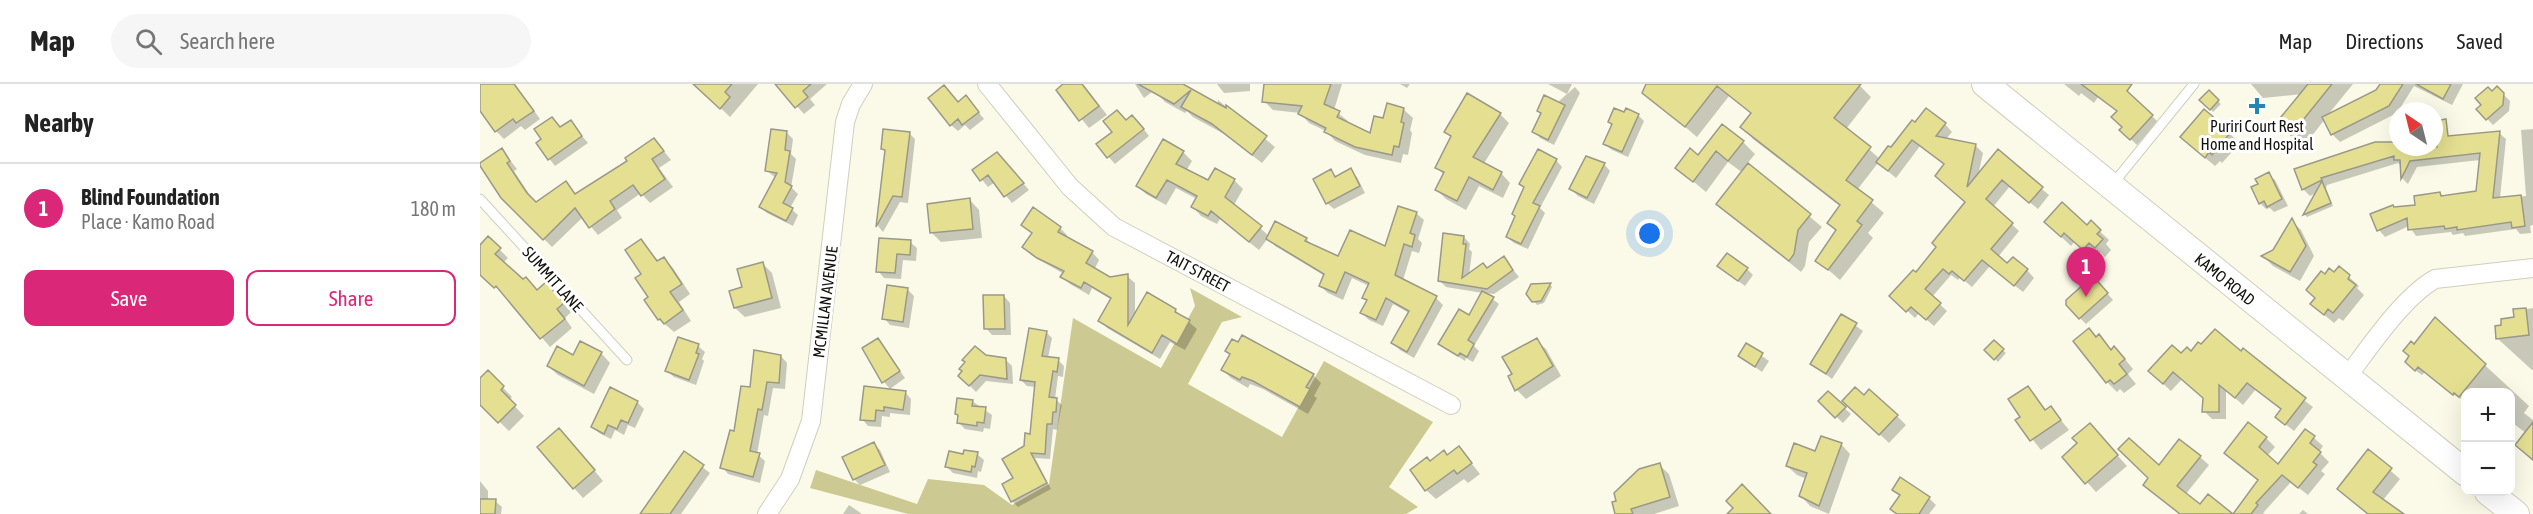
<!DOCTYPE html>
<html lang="en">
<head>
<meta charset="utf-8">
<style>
  :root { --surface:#fff; --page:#f6f6f6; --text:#222; --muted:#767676; --line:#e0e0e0; --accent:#db2777 }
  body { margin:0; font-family:"Asap Condensed",sans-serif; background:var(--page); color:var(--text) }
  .controls { position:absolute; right:18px; bottom:18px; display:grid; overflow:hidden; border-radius:12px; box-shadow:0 6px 24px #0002 }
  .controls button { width:54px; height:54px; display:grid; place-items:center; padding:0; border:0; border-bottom:2px solid var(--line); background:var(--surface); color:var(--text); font:30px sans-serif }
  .compass { position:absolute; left:1909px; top:18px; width:54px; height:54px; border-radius:50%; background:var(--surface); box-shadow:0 6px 24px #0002; rotate:325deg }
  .you { position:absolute; left:1170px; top:150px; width:21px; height:21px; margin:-15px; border:4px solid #fff; border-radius:50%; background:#1a73e8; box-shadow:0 0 0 9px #1a73e833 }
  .badge { display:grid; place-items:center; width:39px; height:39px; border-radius:50%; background:var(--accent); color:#fff; font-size:20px; font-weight:700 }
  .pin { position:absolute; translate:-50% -50px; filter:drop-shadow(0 2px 3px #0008) }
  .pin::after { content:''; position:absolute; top:32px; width:21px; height:18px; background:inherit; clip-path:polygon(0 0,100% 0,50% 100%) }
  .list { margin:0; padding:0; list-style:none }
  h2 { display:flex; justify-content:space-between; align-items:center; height:78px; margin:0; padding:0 24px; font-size:26px }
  h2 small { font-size:20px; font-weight:400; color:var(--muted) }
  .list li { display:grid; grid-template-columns:39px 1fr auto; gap:18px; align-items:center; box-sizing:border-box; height:90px; padding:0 24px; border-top:2px solid var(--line) }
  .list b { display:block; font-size:22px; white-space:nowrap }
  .list p { margin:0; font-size:20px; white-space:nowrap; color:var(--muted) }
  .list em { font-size:20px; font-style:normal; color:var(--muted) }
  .actions { display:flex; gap:12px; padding:18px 24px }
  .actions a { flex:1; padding:14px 0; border:2px solid var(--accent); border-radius:12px; text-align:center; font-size:21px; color:var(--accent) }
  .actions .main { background:var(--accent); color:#fff }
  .icon { flex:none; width:33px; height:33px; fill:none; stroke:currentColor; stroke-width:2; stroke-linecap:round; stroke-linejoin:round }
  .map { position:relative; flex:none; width:2053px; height:430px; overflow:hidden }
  header { display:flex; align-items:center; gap:36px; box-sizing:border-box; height:84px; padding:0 30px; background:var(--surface); border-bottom:2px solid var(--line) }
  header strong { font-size:28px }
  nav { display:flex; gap:33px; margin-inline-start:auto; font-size:21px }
  .search { width:420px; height:54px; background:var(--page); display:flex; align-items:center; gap:15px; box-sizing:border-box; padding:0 21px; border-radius:33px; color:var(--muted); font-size:22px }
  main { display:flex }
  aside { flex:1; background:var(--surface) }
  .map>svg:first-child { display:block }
</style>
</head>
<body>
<header>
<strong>Map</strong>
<div class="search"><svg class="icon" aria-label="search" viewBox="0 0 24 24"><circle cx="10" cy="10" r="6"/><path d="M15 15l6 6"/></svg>Search here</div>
<nav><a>Map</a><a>Directions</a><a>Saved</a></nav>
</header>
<main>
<aside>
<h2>Nearby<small></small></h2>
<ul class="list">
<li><span class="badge">1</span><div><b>Blind Foundation</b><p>Place · Kamo Road</p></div><em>180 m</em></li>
</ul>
<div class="actions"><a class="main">Save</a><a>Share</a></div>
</aside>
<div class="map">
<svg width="2053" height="430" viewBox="0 0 2053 430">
  <rect width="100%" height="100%" fill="#fbfae8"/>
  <path fill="#cdc992" d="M710,204l52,29 -20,5 -34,62 94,53 42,-76 109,61 -44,65 29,20 -12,7h-498l-98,-26 6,-18 101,34 11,-25 56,6 28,20 37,-21 24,-166 88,50 34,-62z"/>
  <path fill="#0003" d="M0,0h35l25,35 -15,11 -4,-4 -17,13 -8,-8 -16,-30z
    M222,0h56l-28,33 -21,-20z
    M297,0h50l-17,15 5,6 -11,9z
    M585,0h18l24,31 -18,13 -31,-38z
    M655,0h11l6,8 -8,6z
    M680,0h20l38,21v-5l57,47 -13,16 -38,-29 -31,-17 -6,-6 -2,2 -20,-11 -9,-10z
    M737,0h33v7l-26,2z
    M785,0h77l-8,26 14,11 -1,3 24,11 13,-15 19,-11 10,9 -3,12 2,3 -4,22 -5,-1 -2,9 -36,-8 -30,-14 -9,-10 -17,-8 -9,-10 -27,-3 -9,-9z
    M920,0h10l-3,4z
    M1068,0h24l-5,10 8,-7 5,6 -26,52 -14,-7 -6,-7 7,-14 26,-23z
    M1168,0h210l13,13 -25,32 34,30 11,-10 54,-25 7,8 -6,7 29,6 8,8 -5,23 20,-24 51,43 -11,14 -28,-23 -17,21 26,24 -21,26 9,8 20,5 7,8 -11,14 -33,-26 -18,21 -12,-10 -2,3 -7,-5 -19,22 15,14 -13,15 -15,-13 -4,5 -16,-15 17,-29 22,-27 -4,-4 31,-42 -20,-36 -25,-19 -24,32 -18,-15 -21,27 27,23 -16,20 5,5 -33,42 -23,-20 20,-28 -8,-9 12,-16 -88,-68 -11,-12 10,-13 -23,-18 -32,41 -53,-45z
    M1584,0h56l38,38 -21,23 -16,-15 3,-3 -6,-15 -20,-15 -4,6 -13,-10 -2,3z
    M1771,0h102l-26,32 50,-25 4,-7h82l-11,21 -38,-19 -17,27 -57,29 -8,-8 -7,-15 -21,27 -26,-23 24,-29 -39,4z
    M2017,4l13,13 -1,10 -16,14 -15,-16z
    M1729,8l12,12 -8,8 -11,-12z
    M479,19l13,1 12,15 -14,11 -5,-5 -7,6 -7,-6z
    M1724,27l36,32 -18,20 -2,-2 -5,5 -24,-20z
    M1020,30l9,9 -26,42 18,8 9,10 -7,15 -24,-12 -13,24 -20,-11 -9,-9 7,-15 -8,-8 16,-30 -6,-6z
    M1145,30l13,1 6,6 -16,36 -16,-7 -7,-6 8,-19z
    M90,38l18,21 -33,23 -17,-22z
    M659,39l10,13 -34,28 -17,-19z
    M2053,45v96l-3,1 1,7 -11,1 -4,-5 -51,7 -2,-3 -10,2 -2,-3 -35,4 -7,-10 -24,11 -6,-7 15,-22 23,-2 23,-13 3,4 34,-5 3,-32 -63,7 -9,17 -6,-6v-12l-4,-3 -71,22 -1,3 7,18 -26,11 -2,-2 13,-23 -8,4 -7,-7 -7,-19 102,-27v4h36v-9l65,-5 7,6 -6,59 26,-2 -5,-66z
    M306,48l7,7 -2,15 5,5 -5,28 7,7 -8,14 8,7 -5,11 -26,-13 -6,-6 15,-29 -9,-7z
    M429,49l6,6 -7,64 -8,-1 -17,30 -5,-6 8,-74 -4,-3z
    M174,55l17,21 -12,8 14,19 -23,16 -9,-10 -24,17 5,8 -24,17 -15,-18 -31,30 -50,-50v-47l15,19 -3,2 21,32 31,-20 11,12 52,-34z
    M1263,58l12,12 -8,10 75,63 -13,15 -4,24 -4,6 -83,-68 25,-31 -15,-11 -22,30 -29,-24 21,-11z
    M703,68l9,9 -6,10 23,11 25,-2 9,9 -9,16 35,31 37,3 8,8 25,11 47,-10 30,-35 8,7 -6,19 4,4 -3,10 -7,-2 -9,29 33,18 7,7 -29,53 -14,-8 -7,-7 16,-30 -16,-9 -10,22 -14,-6 -7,-7 6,-12 -4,-4 5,-11 -17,-8 -9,22 -15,-7 -8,-7 5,-10 -50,-30 -7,-8 -9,12 -39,-31 -3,5 -16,-8 -8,-9 4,-8 -21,-11 -10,17 -20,-11 -9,-9z
    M523,76l26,30 -17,13 -17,-21 -7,5 -14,-17z
    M1076,76l6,7 -22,41 5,5 -17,36 -14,-6 -7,-6z
    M1124,80l6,7 -16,33 -16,-8 -7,-7z
    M870,86l7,7 8,16 -31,16 -7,-6 4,-32 6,6z
    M1788,90l7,6 13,26 -14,6 -4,-4 -4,1 -6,-6v-19z
    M490,116l9,10 3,28 -41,4 -10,-10z
    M1812,137l9,9 13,26 -14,25 -27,-15 -9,-9 10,-5z
    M1611,139l18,17 -3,4 5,6 -6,7 -5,-5 -6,7 -19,-18 -4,5 -16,-15 32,-4z
    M543,141l37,3 7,7 -1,3 26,14 7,8 -5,10 16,8 17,-2 8,7v33l40,-6 22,19 -12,21 -15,-8 -10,17 -53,-31 -7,-8 12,-20 -20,-12 -3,7 -19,-11 -8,-7 2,-3 -33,-19 -7,-8 9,-13z
    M984,153l6,7 -1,5 3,3 -3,23 18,-6 17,-11 15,19 -25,17 -10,-1 15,11 -25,42 5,5 -6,11 -7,-4 -1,3 -25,-17 30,-27 13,-24 -37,-6 -7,-7z
    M8,154l20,20 -5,5 35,28 16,1 17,20 -6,6 7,10 -22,19 -46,-53 -24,-20v-27z
    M161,157l18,21 5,-3 9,9 17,26 -11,8 12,19 -17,11 -15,-13 -13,-19 4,-2 -7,-24z
    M430,158l7,6 -1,13 -13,-1 -2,19 -17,-1 -6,-7z
    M283,180l9,9 9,35 -36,9 -10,-9 9,-19z
    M1859,184l20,18 -2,2 7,7 -21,26 -4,-3 -5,5 -12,-10 3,-37 9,-2z
    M1267,185l6,6 -8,11 -19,-14z
    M1070,200l2,3 -8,16 -7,2 -3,-4z
    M1619,200l14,16 -27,24 -6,-6z
    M427,205l7,7 -5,32 -19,-3 -6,-7z
    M524,212l6,7 1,32h-19l-6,-7z
    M2053,224v61l-1,1 -34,-31 -2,-12 20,-9 -1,-7z
    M1362,232l21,15 -31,48 -20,-15z
    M1955,235l94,87 -5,7 9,7v39l-7,-26 -16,-12v-29h-44v9l-5,-3 -1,1 -35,-27 -3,3 -10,-7 2,-22z
    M566,248l6,6 -4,20 10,2 6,6 -1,11 -5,-1 -3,23 7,6 -5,25 -4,-1 -3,30 -15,-1 16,31 -33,18 -6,-6 3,-22 17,-44 4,-48 -9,-1 -6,-6z
    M1619,252l13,15 12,7 9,11 -5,5 8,10 -12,9 -4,-4 -3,3 -10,-10 -32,-41z
    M398,256l27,38 -15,11 -6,-7 -20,-34z
    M1056,256l10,9 15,27 -35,23 -9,-9 -3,-15z
    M1514,258l12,11 -8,9 -12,-12z
    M1266,261l23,16 -7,11 -22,-16z
    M218,262l7,6 -3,7 2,2 -8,24 -22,-8 -7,-6z
    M121,269l9,10 -16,31 -36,-19 -10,-9 26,-9z
    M1711,269h50l72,54 -19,24 -9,-7 -2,-14 -27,-21 -13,16 -17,-15v29h-14l-8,-8v-13l-22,-19 -11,12 -13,-12 23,-24z
    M301,272l6,7 -2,26 -12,-1 -5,28 -4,-1 -7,39 8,7 -5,22 -32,-9 -6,-7 13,-34z
    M505,273l20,2 7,7 1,18 -27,-3 -10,11 -16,-16z
    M743,286l90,5 8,8 -7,13 3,2 -9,16 -45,-25 -13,-5 -2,4 -17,-10z
    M8,288l24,25 -3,3 15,16 -15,15 -29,-28v-23z
    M385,304l40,4 6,7 -1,16 -20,-2v4l-8,-1 -1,11 -13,-1 -6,-7z
    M1547,304l20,23 4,-3 18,22 -28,20 -24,-30 5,-3z
    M130,305l27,13 7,7 -9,19 -7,-3 -4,10 -9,-5 -4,9 -12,-6 -7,-6z
    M1348,309l23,21 -8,9 -23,-22z
    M1384,313l33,19 9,9 -17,18 -35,-33z
    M492,317l20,14 -2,14 -6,-1 -1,4 -18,-3 -6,-6z
    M1610,341l37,41 -31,26 -32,-35 15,-13z
    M1826,347l17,15 -4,6 10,10 -8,9 4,3 -17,21 -17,-13 -28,31 2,1h-30l24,-33 -33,-28 40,-15 9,9 -8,9 11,10z
    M89,356l34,41 -20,17 -9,-10z
    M394,360l6,6 10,22 -30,13 -6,-6z
    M1361,360l9,10 -21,60 -19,-8 -9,-10 6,-17 -10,-4 -10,-9z
    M979,364l21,26 -12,9 -4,-4 -28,20 -10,-9 4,-28 17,-6z
    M1888,367l32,28 -17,21 20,14h-35z
    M204,369l26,20 -29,41h-39z
    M497,370l7,6 -3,12 -3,-1 -1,7 -24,-5 -6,-6 17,-11z
    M1720,373l9,8 -24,30 15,11 31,8h-52l-34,-29 14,-18z
    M1179,381l10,9 10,32 -25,8h-37z
    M0,397l8,10v10h7l7,6 -1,7h-21z
    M1414,406l35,8 7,7 -7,9h-32l-5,-5 8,-13z
    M369,421l13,9h-19z
    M1823,426l5,4h-9z"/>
  <path fill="#e5e091" stroke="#9a9988" stroke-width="1.5" d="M0,0h34l20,27 -18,12 -3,-4 -18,13 -15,-21z
    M213,0h39l-7,8 5,5 -10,12z
    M295,0h36l-8,7 5,6 -13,11z
    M583,0h19l17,22 -20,15 -23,-31z
    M658,0h45l43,24v-3l41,31 -15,19 -40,-31 -31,-17 10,-17 -17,14z
    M784,0h67l-7,20 16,7 -3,6 33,16 4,-17 9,2 4,-15 17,5 -3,14 3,1 -5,24 -5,-1 -2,9 -37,-8 -31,-15 2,-4 -28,-14 4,-8 -40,-4z
    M1166,0h215l-27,34 37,29 -25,33 27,20 -16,21 5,4 -34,45 -13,-9 21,-31 -9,-7 13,-18 -100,-78 11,-14 -34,-27 -32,41 -43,-34z
    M1601,0h51l-5,7 26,24 -23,25 -11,-10 3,-3 -11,-10 6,-6z
    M1828,0h24l-41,51 -15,-12z
    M1900,0h23l-14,22 -58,29 -9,-18 54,-27z
    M1936,0h35l-8,15z
    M464,1l14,17 8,-7 13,17 -17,13 -4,-6 -8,7 -22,-28z
    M2017,2l7,7 -1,12 -17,15 -10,-11 5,-4 -6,-7 13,-11 4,4z
    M1729,6l10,10 -9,10 -11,-10z
    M987,9l34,20 -28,44 29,15 -9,18 -24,-13 -12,24 -22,-11 9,-18 -9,-4 16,-32 -7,-4z
    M1064,11l21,10 -17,35 -16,-8 9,-19 -4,-2z
    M1134,24l10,4 2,-4 13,6 -17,38 -19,-8 9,-20 -4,-2z
    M1446,24l20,15 -10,13 40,8 -9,43 31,-38 45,38 -14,16 -27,-23 -16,19 27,24 -22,26 16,14 6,-6 15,12 -14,17 -32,-26 -18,21 -12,-10 -3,3 -6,-5 -18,20 16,14 -15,17 -15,-13 -5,5 -17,-16 24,-26 3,2 20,-25 -4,-4 33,-41 -30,-26 9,-12 -32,-24 -24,31 -12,-9 12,-16 3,1 21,-27 3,2z
    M1724,25l27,23 -19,23 -3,-3 -4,6 -25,-21z
    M637,26l9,10 6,-5 12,14 -37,29 -11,-14 16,-12 -9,-11z
    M72,33l8,10 11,-7 11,16 -34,24 -12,-17 5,-4 -7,-10z
    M1966,35l2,17 52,-5 -7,67 28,-3 4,31 -13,2 -1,-6 -54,8v-3l-12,2 -1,-3 -36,4 -1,-12 -30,13 -7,-17 23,-9 1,2 21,-2 -1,-9 26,-4 1,4 35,-5 4,-38 -70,8 -9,18 -1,-19h-6v-4l-73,22 1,2 -20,10 -8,-21 81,-27h23v5h39l-2,-26z
    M1242,40l22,17 -16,20 -12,-10 -23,31 -18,-14 15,-20 8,7z
    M291,45l16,2 -2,19 5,1 -5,31 7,4 -9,17 10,5 -7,13 -27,-14 18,-34 -12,-2z
    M403,45l27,3 -8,65 -9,-1 -17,31 9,-77 -4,-1z
    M174,54l10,13 -12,8 13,20 -24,17 -8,-11 -23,16 5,8 -26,19 -14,-20 -32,32 -42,-42 -21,-32v-3l22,-15 8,13 -3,2 20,30 9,9 30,-21 9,13 52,-33 -2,-3z
    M683,55l21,12 -8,13 32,16 7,-12 20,11 -10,18 37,29 -13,16 -38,-31 -3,5 -17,-9 6,-11 -30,-16 -11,18 -20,-12z
    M1058,65l19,10 -24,44 7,3 -19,38 -15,-7 9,-21 -3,-2 12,-27 -5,-3z
    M517,68l27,31 -20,14 -16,-22 -8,6 -8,-11z
    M1106,72l19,7 -18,35 -18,-9z
    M1268,79l63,51 -13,16 -4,24 -5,7 -73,-57z
    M871,84l9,18 -34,18 -13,-25 18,-10 4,8z
    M1789,88l13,27 -15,8 -3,-6 -5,3 -8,-17 7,-3 -3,-5z
    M1842,97l9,22 -28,12z
    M490,114l3,31 -43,4 -3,-29z
    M1582,118l25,23 4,-5 10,10 -4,4 6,5 -8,9 -6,-5 -6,7 -19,-17 -3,4 -17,-15z
    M918,122l19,6 -7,21 5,2 -3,12 -8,-3 -9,31 42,21 -30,56 -16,-9 18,-32 -23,-13 -10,22 -16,-7 7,-13 -5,-2 7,-15 -24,-11 -9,21 -17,-7 5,-12 -58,-35 9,-18 32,17 -2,3 33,15 12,-26 35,16z
    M553,123l28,20 -3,5 35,19 -7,12 24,14 18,-3v51l19,-33 29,17 -1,3 15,8 -13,24 -15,-9 -10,18 -54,-32 13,-23 -27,-16 -3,6 -21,-11 4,-6 -27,-13 -15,-11 10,-14 -11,-8z
    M1812,134l14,28 -16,26 -29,-16 12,-6z
    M963,149l21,3 -1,8h3l-4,34 21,-15 4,5 17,-12 9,14 -26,19 -49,-8z
    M8,152l13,12 -6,6 28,25 3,-2 11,13 9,-8 18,21 -7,6 8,10 -25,20 -44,-53 -2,2 -14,-13v-30z
    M399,154l32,2 -1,15 -13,-1 -2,19 -19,-1z
    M161,155l16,22 7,-4 18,27 -12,8 13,18 -19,14 -4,-5 -2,1 -14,-20 4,-3 -13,-19 6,-4 -16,-24z
    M1247,169l21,15 -10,13 -21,-15z
    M283,178l9,36 -38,10 -5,-17 13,-4 -5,-18z
    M1859,182l11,9 -2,4 8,6 -23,28 -5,-4 -4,6 -14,-11 5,-6 -9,-8 15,-19 4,3 4,-6 5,4z
    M1613,192l15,17 -29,26 -13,-14v-5z
    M1071,199l-10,18 -9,1 -6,-8 5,-10z
    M407,201l21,3 -5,34 -21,-3z
    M1002,207l12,6 -26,43 6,4 -7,13 -7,-4 -2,3 -20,-12 21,-35 10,6z
    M503,211h21l1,34h-21z
    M2046,224l3,27 -33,4 -1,-13 6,-1v-6l13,-2 -1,-8z
    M1361,230l16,9 -31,51 -16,-10z
    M1955,233l51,47 -27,33 -5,-4 -1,2 -35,-28 -3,4 -10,-9 4,-6 -6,-5 8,-10 3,3z
    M549,244l18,3 -5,25 17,2 -2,14 -4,-1 -4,26 8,1 -1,14h-3l-1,12h-5l-2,30 -14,-1 16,30 -36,19 -9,-18 11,-6 -11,-19 22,-13 1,-13 5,1 5,-52 -15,-2z
    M1609,244l7,9 3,-3 12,16 3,-4 11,13 -6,5 8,10 -13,10 -4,-4 -4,3 -33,-42z
    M1735,245l26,22 2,-3 63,50 -21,27 -10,-8 6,-8 -34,-26 -12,15 -16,-13v27h-17l1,-14 -30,-26 -10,12 -15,-13 24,-26 9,8 6,-6 4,4 7,-9 3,2z
    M762,251l72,39 -8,13 4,2 -10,18 -47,-26 -11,-4 -2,3 -19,-10 9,-16 -5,-3 7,-12 6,3z
    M198,253l21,7 -3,9 3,1 -10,26 -24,-9z
    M398,254l22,33 -18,12 -20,-35z
    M1057,254l16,28 -38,25 -7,-15 4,-2 -10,-17z
    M1514,256l10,9 -10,11 -10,-10z
    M100,257l22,11 -18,34 -37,-20 10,-20 16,9z
    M1266,259l17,10 -8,14 -17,-11z
    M495,262l11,9 20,3 1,21 -27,-4 -11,11 -11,-10 4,-5 -3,-2 6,-7 -3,-2z
    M274,266l27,5 -2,28 -12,-1 -5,28 -4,-1 -8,42 10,2 -7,24 -33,-9 10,-38 4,1 7,-45 9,1z
    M8,286l16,16 -3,4 15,15 -18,18 -18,-18v-27z
    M384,302l42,5 -3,19 -19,-3v4l-8,-1 -1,11 -15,-1z
    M1548,302l17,24 6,-4 10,14 -31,21 -15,-21 5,-3 -12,-18z
    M130,303l28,14 -10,22 -7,-3 -4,9 -9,-4 -4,9 -13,-7z
    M1375,303l9,8 5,-6 29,26 -19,20 -37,-34z
    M1348,307l18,16 -11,11 -17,-17z
    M477,314l16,2 -1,6 14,1 -2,16 -7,-1v4l-20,-3 1,-8 -3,-1z
    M1768,338l19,15 -8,10 19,17 27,-35 10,7 -5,7 11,9 -8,10 4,3 -19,23 -16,-13 -26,28 2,2 -7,9h-18l25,-34 -34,-27z
    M2053,338v38l-18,-15z
    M1610,339l28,32 -33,29 -23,-27 15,-14 -5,-5z
    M79,344l36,42 -22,19 -36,-42z
    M1341,352l21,7 -23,63 -20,-10 8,-23 -21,-7 8,-23 21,8z
    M1649,354l30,27 20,-26 22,17 -24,30 23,18 8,-10 25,20h-53l-37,-29 5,-7 -30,-29z
    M394,358l11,23 -32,15 -11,-23z
    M979,362l13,17 -15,11 -3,-4 -29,21 -15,-21 17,-13 3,4 14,-11 3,5z
    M1888,365l24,19 -19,24 31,22h-36l-31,-25z
    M484,366l14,2 -3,15 -3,-1 -1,6 -26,-5 4,-16 14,3z
    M204,367l20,14 -34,49h-30z
    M1180,379l10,34 -39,12 2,5h-18l-3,-12 4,-1 -2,-8 25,-24z
    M1420,393l30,20 -11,17h-22l-7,-5 10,-14 -8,-5z
    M1262,400l29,30h-44l6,-6 -7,-7z
    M0,415h16l-1,15h-15z"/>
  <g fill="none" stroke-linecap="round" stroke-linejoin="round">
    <defs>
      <path id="service" d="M1632,101l82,-101
        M0,115l147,161"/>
      <path id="minor" d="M507,0l83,103 44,40 337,178
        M1867,293c22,-29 56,-80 88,-98l98,-11
        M287,430l23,-35 21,-58 34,-299 6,-18 12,-20"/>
      <path id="secondary" d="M1505,0l481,389
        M2008,408l28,22"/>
    </defs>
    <use href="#service" stroke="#d0cfbd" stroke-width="11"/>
    <use href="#minor" stroke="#d0cfbd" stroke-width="20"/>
    <use href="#secondary" stroke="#d0cfbd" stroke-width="28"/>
    <use href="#service" stroke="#fff" stroke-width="9"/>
    <use href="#minor" stroke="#fff" stroke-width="18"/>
    <use href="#secondary" stroke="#fff" stroke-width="26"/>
  </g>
  <path fill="#2685b1" stroke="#fff" stroke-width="2" d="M1774 13h6v6h6v6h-6v6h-6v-6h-6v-6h6z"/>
  <g text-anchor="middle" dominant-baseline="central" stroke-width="6" stroke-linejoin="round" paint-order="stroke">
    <g font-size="16" fill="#12110b" stroke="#fff">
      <text x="1777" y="42">Puriri Court Rest<tspan x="1777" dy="18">Home and Hospital</tspan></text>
    </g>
    <g font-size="16" fill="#12110b" stroke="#fff">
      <text transform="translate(718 187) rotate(28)">TAIT STREET</text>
      <text transform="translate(73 195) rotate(48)">SUMMIT LANE</text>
      <text transform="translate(1745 195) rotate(39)">KAMO ROAD</text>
      <text transform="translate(345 218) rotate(-83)">MCMILLAN AVENUE</text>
    </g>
  </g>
</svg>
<div class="controls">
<button>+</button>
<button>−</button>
</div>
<svg class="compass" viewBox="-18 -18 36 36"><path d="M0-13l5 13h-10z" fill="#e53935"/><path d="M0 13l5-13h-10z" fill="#767676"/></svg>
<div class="you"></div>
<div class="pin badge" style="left:1606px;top:213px">1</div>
</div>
</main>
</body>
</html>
